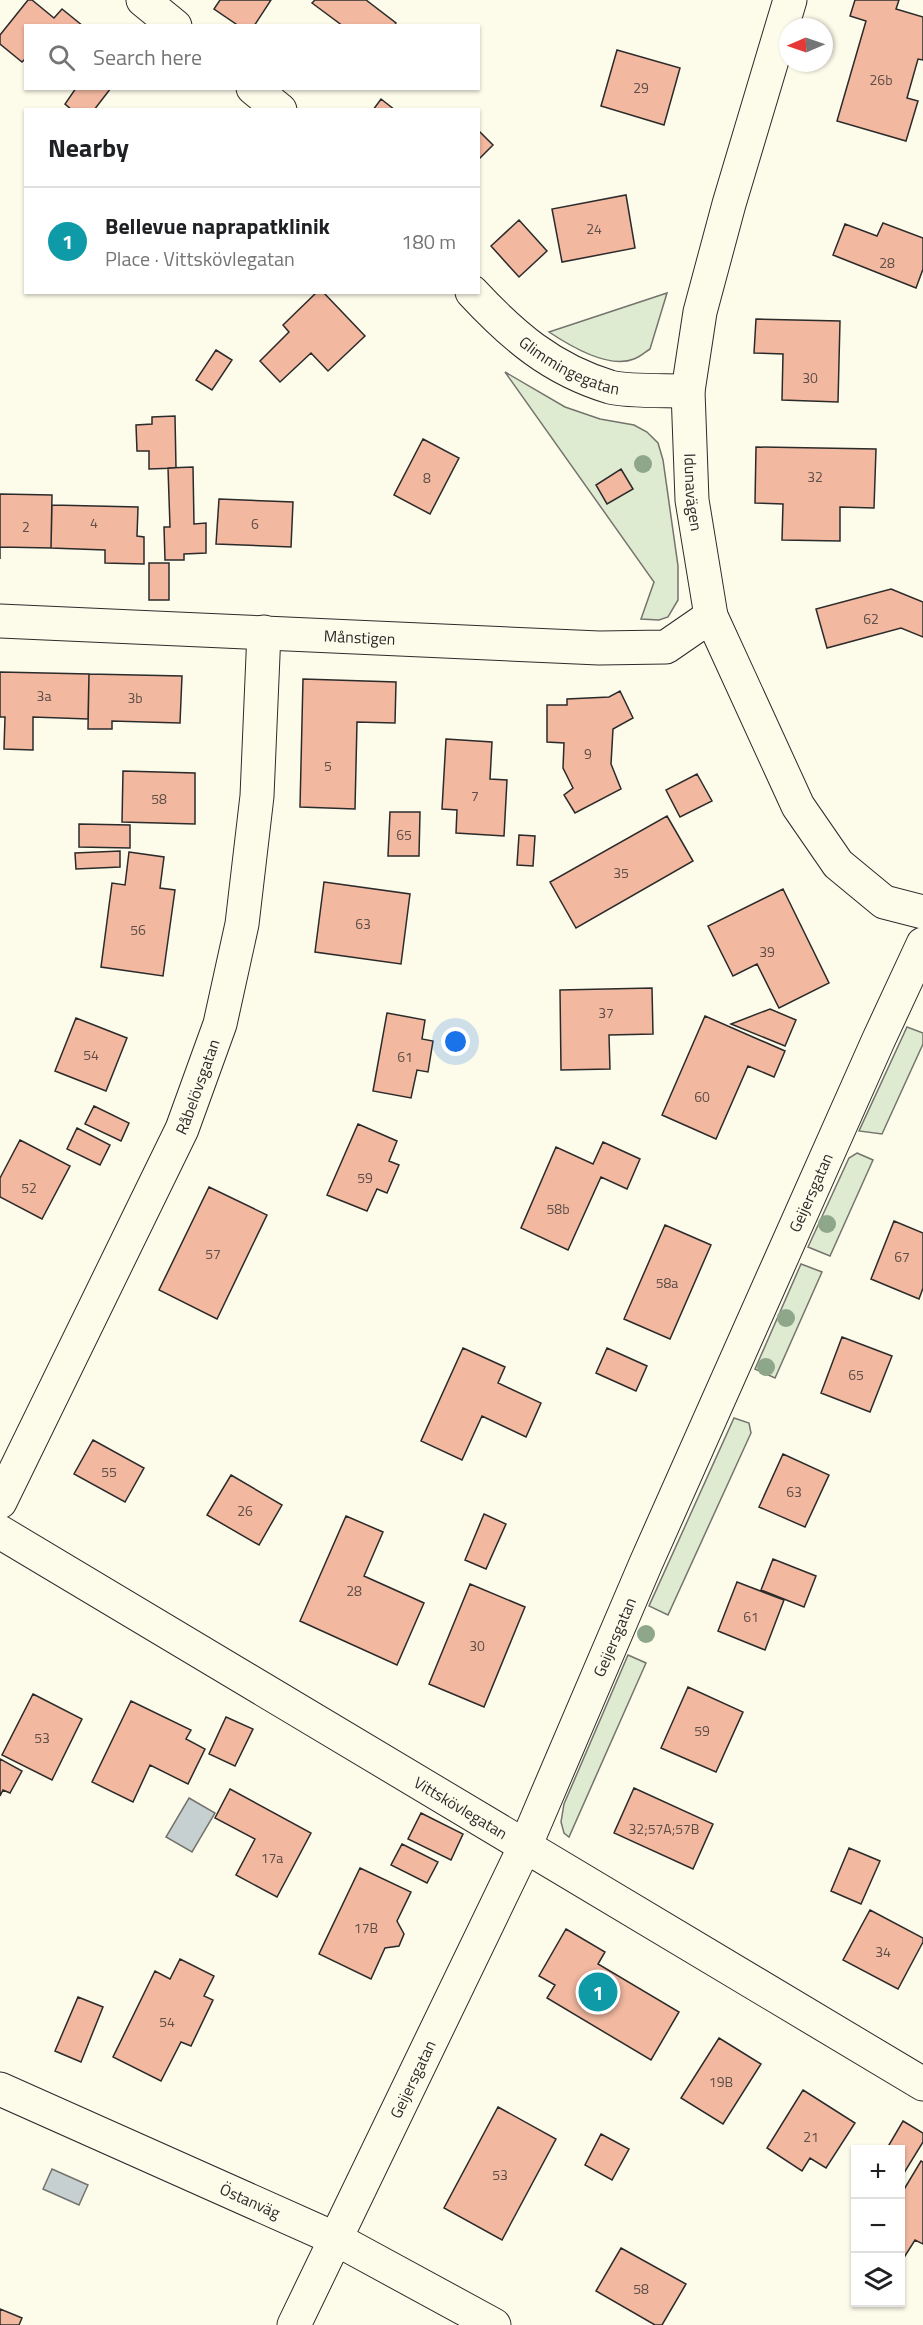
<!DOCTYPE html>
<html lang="en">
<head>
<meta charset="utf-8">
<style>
  :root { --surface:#fff; --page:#f6f6f6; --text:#202124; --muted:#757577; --line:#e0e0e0; --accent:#db2777 }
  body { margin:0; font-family:"Titillium Web",sans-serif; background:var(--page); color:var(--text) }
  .controls { position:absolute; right:18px; bottom:18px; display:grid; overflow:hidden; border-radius:0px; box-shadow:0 2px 4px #0004 }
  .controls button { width:54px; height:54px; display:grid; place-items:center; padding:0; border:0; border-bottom:2px solid var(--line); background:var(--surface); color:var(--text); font:30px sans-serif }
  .compass { position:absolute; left:779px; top:18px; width:54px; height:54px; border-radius:50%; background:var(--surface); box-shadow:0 2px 4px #0004; rotate:268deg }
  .you { position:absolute; left:456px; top:1042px; width:21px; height:21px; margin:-15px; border:4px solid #fff; border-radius:50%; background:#1a73e8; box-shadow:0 0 0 9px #1a73e833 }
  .badge { display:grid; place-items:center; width:39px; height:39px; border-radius:50%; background:var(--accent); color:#fff; font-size:20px; font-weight:700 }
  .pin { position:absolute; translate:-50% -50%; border:3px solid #fff; box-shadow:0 2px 6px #0006 }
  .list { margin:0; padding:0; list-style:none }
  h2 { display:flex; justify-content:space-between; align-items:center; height:78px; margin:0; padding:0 24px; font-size:26px }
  h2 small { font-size:20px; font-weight:400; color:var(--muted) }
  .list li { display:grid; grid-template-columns:39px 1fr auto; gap:18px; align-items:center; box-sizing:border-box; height:108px; padding:0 24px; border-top:2px solid var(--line) }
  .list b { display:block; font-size:22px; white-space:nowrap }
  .list p { margin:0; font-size:20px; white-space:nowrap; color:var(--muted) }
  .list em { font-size:20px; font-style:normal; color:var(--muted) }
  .icon { flex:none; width:33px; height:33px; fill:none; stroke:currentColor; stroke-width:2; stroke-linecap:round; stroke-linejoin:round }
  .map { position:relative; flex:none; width:923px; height:2325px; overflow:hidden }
  .search { position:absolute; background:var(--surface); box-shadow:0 2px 4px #0004; left:24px; top:24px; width:456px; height:66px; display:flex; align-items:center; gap:15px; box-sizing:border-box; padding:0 21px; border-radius:0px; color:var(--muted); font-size:22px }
  .panel { position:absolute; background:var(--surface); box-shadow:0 2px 4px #0004; left:24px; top:108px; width:456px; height:186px; border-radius:0px }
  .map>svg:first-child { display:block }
</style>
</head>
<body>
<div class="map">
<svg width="923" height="2325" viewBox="0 0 923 2325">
  <rect width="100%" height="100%" fill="#fdfbea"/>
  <path fill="#deebd1" stroke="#74746e" stroke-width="1.5" d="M667,293l-17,56c-5,3 -10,8 -16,10 -25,10 -64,-13 -85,-27z
    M505,372l60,35 35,12 34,6 13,7 11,11 5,17 15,106v34l-10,17 -9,3 -18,-1 13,-37z
    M907,1027l16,6v11l-41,90 -23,-3z
    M857,1153l16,7 -43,96 -22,-9 41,-89z
    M801,1264l21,8 -47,106 -20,-9z
    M734,1418l15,5 2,10 -83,182 -19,-9z
    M628,1655l18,8 -77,174 -5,-4 -3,-11 3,-18z"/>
  <path fill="#c7d0d0" stroke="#74746e" stroke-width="1.5" d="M189,1798l26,15 -23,39 -26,-15z
    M52,2169l36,16 -9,20 -36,-16z"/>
  <path fill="#f2b8a0" stroke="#2b2b2b" stroke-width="1.5" d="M28,0h4l22,18 8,-9 21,17h-57v32l-4,4 -22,-18v-9z
    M220,0h51l-17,26h-15l-25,-17z
    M315,0h51l30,23 -2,3h-51l-31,-23z
    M855,0h44l-3,9 27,8v43l-5,-1 -11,39 11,3 -12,40 -69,-20 29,-100 -16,-5z
    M617,50l63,18 -16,57 -63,-19z
    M76,88h35l-17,22h-22l-7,-6z
    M381,99l14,11h-22z
    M478,130l15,15 -15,15z
    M626,195l9,53 -73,14 -10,-53z
    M519,220l28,31 -28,26 -28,-31z
    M883,223l40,15v31l-7,19 -83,-33 12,-31 32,12z
    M317,292h6l42,44 -37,35 -17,-18 -31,29 -20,-21 29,-29 -6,-7z
    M756,319l84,2 -2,81 -56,-2 1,-46 -29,-1z
    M216,350l16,10 -20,30 -16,-10z
    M175,416l1,52 -27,1v-18h-12l-1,-26 16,-1v-7z
    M423,439l36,19 -29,56 -36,-19z
    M756,447l120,2 -2,59 -34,-1v34l-58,-1 1,-36 -28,-1z
    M193,467l1,57 12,-1v30l-22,1v6h-19l-1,-33h6l-2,-59z
    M621,469l12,20 -26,15 -11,-19z
    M0,494l52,1 -1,53 -51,-1v12z
    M219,499l74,3 -2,45 -75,-3z
    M52,505l86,2 -1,29 7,1v27l-39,-1v-13l-54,-2z
    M149,563h20v37h-20z
    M891,589l32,13v35l-22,-9 -74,20 -11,-39z
    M0,672l89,2 -1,45 -55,-2v33l-29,-1 1,-32h-5z
    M89,674l93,2 -2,47 -68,-2v8h-24z
    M303,679l93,3 -1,41 -38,-1 -2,87 -55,-2z
    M620,691l13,27 -20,11 -2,35 10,25 -46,24 -11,-18 9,-7 -10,-20 1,-25 -17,-1v-37h20v-6l42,-2z
    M446,739l46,3 -2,37 17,1 -3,56 -48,-3 1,-23 -15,-1z
    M123,771l72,2v51l-73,-2z
    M697,774l15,27 -32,16 -14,-27z
    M390,812h30l-1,44h-31z
    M667,816l26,45 -117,67 -26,-46z
    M79,824l51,1v23l-51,-1z
    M519,835l16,1 -2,30 -16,-1z
    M120,851v16l-44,2 -1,-16z
    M129,852l35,5 -4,31 15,2 -12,86 -62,-9 11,-84 13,2z
    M324,882l86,12 -9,70 -86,-12z
    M783,889l46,94 -50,25 -22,-44 -24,12 -25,-50z
    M652,988l1,46 -44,1 1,34 -49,1 -1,-80z
    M770,1009l26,11 -11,26 -54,-22z
    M387,1013l38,7 -3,19 11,2 -5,31 -11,-2 -6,28 -38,-7z
    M705,1016l80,35 -11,26 -26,-11 -32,73 -54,-24z
    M76,1018l51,20 -21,53 -51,-20z
    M94,1106l35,17 -8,18 -36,-17z
    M358,1124l39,17 -8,20 10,4 -12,28 -10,-4 -10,22 -40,-16z
    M77,1128l33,17 -10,20 -33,-16z
    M20,1140l50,26 -28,53 -42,-22v-19z
    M603,1142l37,17 -13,30 -26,-12 -33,73 -47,-22 35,-81 37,17z
    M209,1187l58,28 -50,104 -58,-29z
    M894,1221l29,12v55l-4,11 -48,-20z
    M665,1225l46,20 -41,94 -46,-20z
    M842,1337l50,19 -22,56 -49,-19z
    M463,1348l42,19 -7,16 43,20 -15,34 -44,-21 -20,44 -41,-19z
    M607,1348l40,18 -11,25 -40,-18z
    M93,1440l51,28 -19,34 -51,-28z
    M783,1454l46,21 -24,52 -46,-20z
    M231,1475l51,30 -23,40 -52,-30z
    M484,1514l22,10 -20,45 -21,-9z
    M346,1516l37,16 -19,44 60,27 -27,62 -97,-44z
    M773,1559l43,17 -12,31 -43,-17z
    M737,1582l47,18 -19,50 -47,-19z
    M470,1584l55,23 -41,100 -55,-23z
    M688,1687l55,25 -27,60 -55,-24z
    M33,1694l49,25 -30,61 -50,-25z
    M131,1701l60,29 -5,9 19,10 -17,35 -38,-19 -17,37 -41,-20z
    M226,1717l27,12 -18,37 -26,-12z
    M0,1759l22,12 -12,22 -7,-3 -3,6z
    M634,1788l79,36 -20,45 -79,-36z
    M230,1789l81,44 -34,64 -41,-22 19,-36 -40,-21z
    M421,1813l42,21 -12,26 -43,-21z
    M402,1844l36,18 -11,21 -36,-18z
    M849,1848l31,13 -19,43 -30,-13z
    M360,1868l51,24 -14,29 7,13 -5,12 -14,2 -14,31 -52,-25z
    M870,1910l53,28v4l-25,47 -55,-29z
    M566,1929l39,23 -7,12 81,48 -28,48 -104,-62 8,-13 -16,-9z
    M180,1959l34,17 -10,20 9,4 -22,46 -10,-4 -20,39 -48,-24 42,-86 15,8z
    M78,1997l25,10 -22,55 -26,-11z
    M719,2038l42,26 -38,60 -42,-26z
    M803,2090l52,33 -29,45 -16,-10 -8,13 -35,-23z
    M498,2107l58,32 -54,101 -58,-32z
    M903,2121l20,12v9l-19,31 -4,-3v-20h-14z
    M601,2134l28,15 -17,31 -27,-15z
    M921,2161l2,1v82l-8,-4 -15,24v-68z
    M621,2248l65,36 -24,41h-7l-59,-34z
    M0,2309l22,9 -3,7h-19z"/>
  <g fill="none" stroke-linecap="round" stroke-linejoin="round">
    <defs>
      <g id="street">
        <path d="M143,0l32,26"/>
        <path id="s1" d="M790,0l-61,204 -29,108 -12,79 4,109 19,116 87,190 40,58 46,38 39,10"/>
        <path d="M253,88l27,22"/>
        <path id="s2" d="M472,292c41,44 79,77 138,95 18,5 58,3 78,4"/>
        <path id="s3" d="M0,621l599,27 67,-1 45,-31"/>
        <path id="s4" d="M0,1502l182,-373 38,-105 22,-100 15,-128 7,-164"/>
        <path id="s5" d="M0,1532l923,552"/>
        <path id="s6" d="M0,2089l336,150 158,86"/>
      </g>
      <g id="secondary">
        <path id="s7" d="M294,2325l232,-481 120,-281 232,-522 45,-97"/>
      </g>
    </defs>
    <use href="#street" stroke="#2b2b2b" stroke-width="35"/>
    <use href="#secondary" stroke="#2b2b2b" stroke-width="35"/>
    <use href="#street" stroke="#fdfbea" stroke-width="33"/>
    <use href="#secondary" stroke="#fdfbea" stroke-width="33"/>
  </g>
  <g fill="#8ea78a">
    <circle cx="643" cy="464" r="9"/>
    <circle cx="827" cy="1224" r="9"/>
    <circle cx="786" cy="1318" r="9"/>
    <circle cx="766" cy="1367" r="9"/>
    <circle cx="646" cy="1634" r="9"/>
  </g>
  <g text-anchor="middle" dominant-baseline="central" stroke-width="4.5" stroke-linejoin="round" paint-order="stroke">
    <g font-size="14" fill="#5d4e48">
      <text x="881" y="79">26b</text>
      <text x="641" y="87">29</text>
      <text x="594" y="228">24</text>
      <text x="887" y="262">28</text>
      <text x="810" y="377">30</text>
      <text x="815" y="476">32</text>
      <text x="427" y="477">8</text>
      <text x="94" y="522">4</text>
      <text x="255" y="523">6</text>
      <text x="26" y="526">2</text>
      <text x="871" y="618">62</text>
      <text x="44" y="695">3a</text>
      <text x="135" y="697">3b</text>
      <text x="588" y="753">9</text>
      <text x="328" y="765">5</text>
      <text x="475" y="795">7</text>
      <text x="159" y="798">58</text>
      <text x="404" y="834">65</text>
      <text x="621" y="872">35</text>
      <text x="363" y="923">63</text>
      <text x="138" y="929">56</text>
      <text x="767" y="951">39</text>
      <text x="606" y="1012">37</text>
      <text x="91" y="1054">54</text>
      <text x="405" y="1056">61</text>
      <text x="702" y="1096">60</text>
      <text x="365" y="1177">59</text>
      <text x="29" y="1187">52</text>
      <text x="558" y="1208">58b</text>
      <text x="213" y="1253">57</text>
      <text x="902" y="1256">67</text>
      <text x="667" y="1282">58a</text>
      <text x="856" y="1374">65</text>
      <text x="109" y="1471">55</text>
      <text x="794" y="1491">63</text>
      <text x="245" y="1510">26</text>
      <text x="354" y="1590">28</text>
      <text x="751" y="1616">61</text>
      <text x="477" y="1645">30</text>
      <text x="702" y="1730">59</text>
      <text x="42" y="1737">53</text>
      <text x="664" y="1828">32;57A;57B</text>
      <text x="272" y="1857">17a</text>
      <text x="366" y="1927">17B</text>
      <text x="883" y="1951">34</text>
      <text x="167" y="2021">54</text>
      <text x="721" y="2081">19B</text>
      <text x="811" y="2136">21</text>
      <text x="500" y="2174">53</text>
      <text x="641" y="2288">58</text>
    </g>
    <g font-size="16" fill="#2b2b2b" stroke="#fdfbea">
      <text stroke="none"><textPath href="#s2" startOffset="124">Glimmingegatan</textPath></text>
      <text stroke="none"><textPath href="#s1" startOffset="506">Idunavägen</textPath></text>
      <text stroke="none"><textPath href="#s3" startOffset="360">Månstigen</textPath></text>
      <text stroke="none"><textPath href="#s4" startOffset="460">Råbelövsgatan</textPath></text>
      <text stroke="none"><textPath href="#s7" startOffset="1245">Geijersgatan</textPath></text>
      <text stroke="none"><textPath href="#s7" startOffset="759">Geijersgatan</textPath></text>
      <text stroke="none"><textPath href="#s5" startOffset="537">Vittskövlegatan</textPath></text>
      <text stroke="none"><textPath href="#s7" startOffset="273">Geijersgatan</textPath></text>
      <text stroke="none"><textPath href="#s6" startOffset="274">Östanväg</textPath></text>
    </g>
  </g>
</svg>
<div class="controls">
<button>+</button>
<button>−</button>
<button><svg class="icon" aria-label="layers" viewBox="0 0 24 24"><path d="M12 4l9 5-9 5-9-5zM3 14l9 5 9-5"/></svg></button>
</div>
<svg class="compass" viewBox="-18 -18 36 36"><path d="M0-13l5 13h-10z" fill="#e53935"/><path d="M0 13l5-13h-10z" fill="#757577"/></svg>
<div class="you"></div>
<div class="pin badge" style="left:598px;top:1992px;background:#0f9aa8">1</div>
<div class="search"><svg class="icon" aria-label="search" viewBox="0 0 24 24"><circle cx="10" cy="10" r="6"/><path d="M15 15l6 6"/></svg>Search here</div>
<section class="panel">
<h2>Nearby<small></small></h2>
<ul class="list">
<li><span class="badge" style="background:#0f9aa8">1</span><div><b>Bellevue naprapatklinik</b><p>Place · Vittskövlegatan</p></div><em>180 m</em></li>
</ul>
</section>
</div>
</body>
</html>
